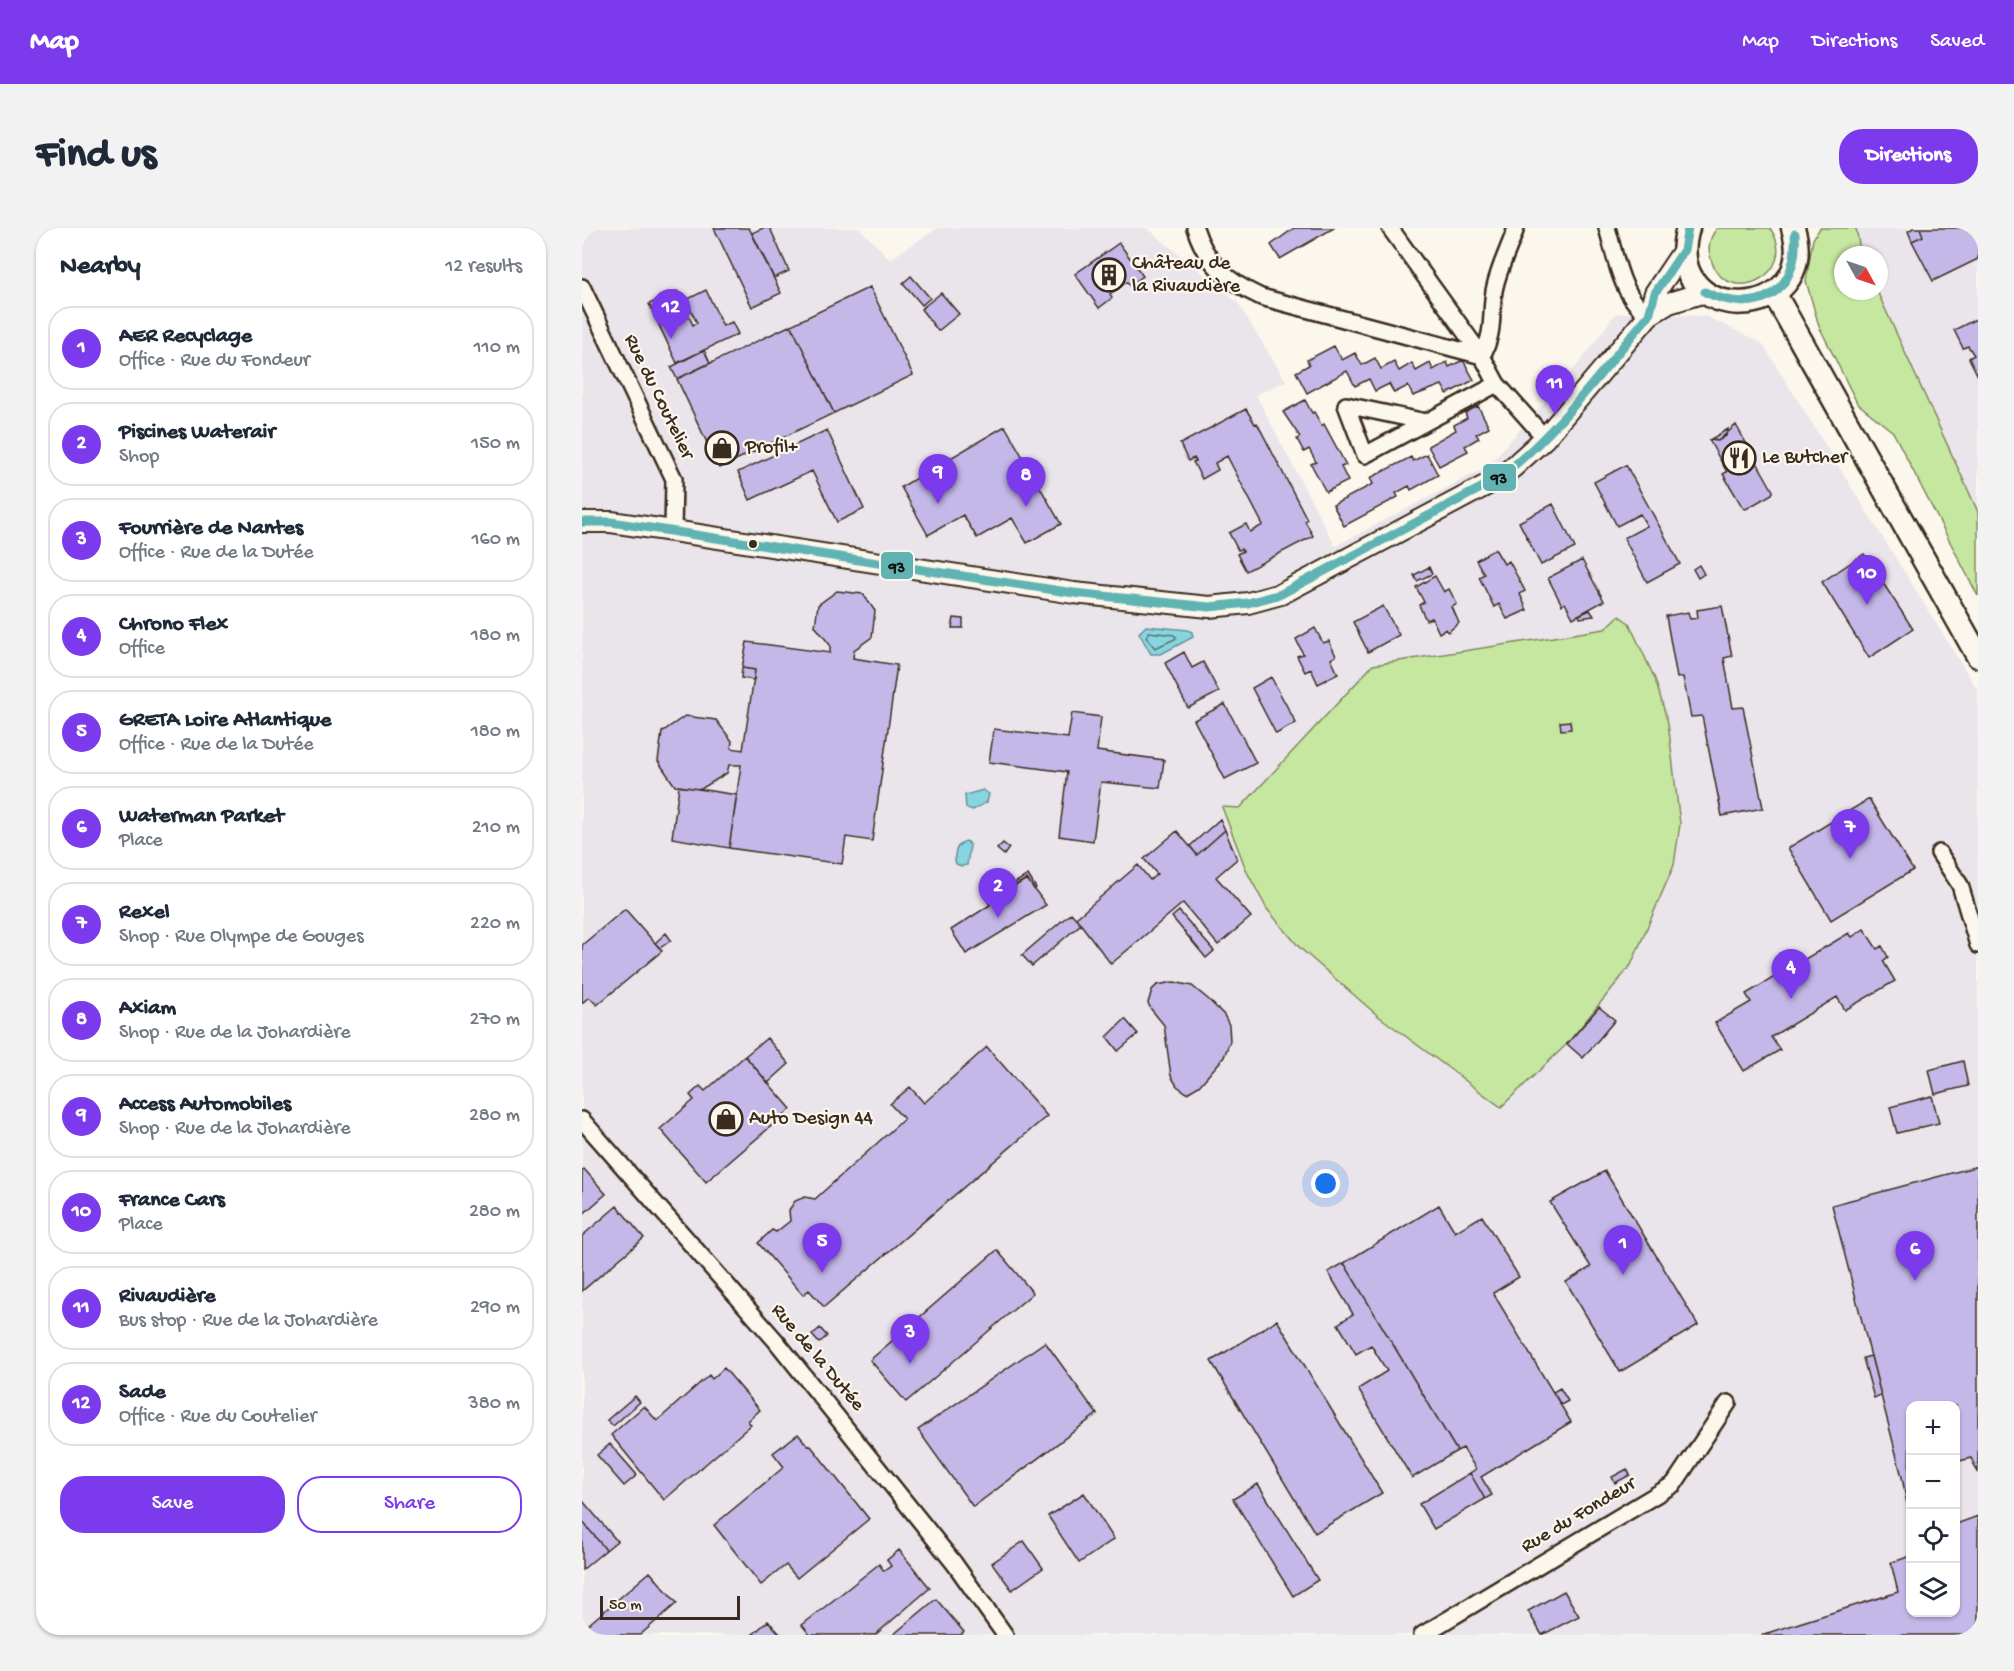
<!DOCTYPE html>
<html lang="en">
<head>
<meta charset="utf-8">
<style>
  :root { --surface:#fff; --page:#f2f2f3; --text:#1f2937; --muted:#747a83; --line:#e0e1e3; --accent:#7c3aed }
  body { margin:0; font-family:"Gochi Hand",sans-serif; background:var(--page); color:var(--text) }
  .controls { position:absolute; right:18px; bottom:18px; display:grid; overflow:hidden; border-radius:12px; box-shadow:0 2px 4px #0004 }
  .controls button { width:54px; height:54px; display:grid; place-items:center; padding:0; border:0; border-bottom:2px solid var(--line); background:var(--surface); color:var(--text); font:30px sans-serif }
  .compass { position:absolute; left:1252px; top:18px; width:54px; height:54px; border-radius:50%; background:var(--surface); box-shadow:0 2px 4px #0004; rotate:130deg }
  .scale { position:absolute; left:18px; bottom:15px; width:140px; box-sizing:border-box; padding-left:6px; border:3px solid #3b2a1e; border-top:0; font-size:16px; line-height:21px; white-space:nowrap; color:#3b2a1e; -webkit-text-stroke:4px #fbf7ec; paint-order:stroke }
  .you { position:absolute; left:744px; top:956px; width:21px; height:21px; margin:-15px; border:4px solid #fff; border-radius:50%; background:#1a73e8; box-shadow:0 0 0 9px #1a73e833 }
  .badge { display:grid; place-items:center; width:39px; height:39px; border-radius:50%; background:var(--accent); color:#fff; font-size:20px; font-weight:700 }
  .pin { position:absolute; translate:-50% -50px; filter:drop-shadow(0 2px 3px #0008) }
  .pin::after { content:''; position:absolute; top:32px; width:21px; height:18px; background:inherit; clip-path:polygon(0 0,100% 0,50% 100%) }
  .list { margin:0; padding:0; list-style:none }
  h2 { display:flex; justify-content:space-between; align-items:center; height:78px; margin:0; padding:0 24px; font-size:26px }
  h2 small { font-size:20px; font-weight:400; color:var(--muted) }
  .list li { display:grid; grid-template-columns:39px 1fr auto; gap:18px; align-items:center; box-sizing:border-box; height:84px; margin:0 12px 12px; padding:0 12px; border:2px solid var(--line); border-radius:24px }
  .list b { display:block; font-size:22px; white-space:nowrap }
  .list p { margin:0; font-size:20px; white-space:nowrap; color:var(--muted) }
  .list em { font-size:20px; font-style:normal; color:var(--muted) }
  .actions { display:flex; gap:12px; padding:18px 24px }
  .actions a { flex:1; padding:14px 0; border:2px solid var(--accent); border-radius:24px; text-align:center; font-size:21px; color:var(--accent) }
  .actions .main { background:var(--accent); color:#fff }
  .icon { flex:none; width:33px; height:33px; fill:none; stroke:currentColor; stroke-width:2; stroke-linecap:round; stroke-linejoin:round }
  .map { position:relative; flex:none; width:1396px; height:1407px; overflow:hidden; border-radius:24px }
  header { display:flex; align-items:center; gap:36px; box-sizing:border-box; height:84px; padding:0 30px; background:var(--accent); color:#fff }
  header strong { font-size:28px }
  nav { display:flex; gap:33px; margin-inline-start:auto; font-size:21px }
  .intro { display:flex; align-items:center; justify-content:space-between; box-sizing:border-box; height:144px; padding:0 36px }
  h1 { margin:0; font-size:42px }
  .button { padding:15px 27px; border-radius:24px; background:var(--accent); color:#fff; font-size:21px; font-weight:700 }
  main { display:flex; gap:36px; padding:0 36px }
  aside { flex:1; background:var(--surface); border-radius:24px; box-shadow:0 2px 4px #0004 }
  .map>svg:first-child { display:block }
</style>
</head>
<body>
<header>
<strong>Map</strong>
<nav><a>Map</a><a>Directions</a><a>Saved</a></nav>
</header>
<div class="intro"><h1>Find us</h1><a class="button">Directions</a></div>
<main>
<aside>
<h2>Nearby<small>12 results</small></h2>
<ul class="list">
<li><span class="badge">1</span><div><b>AER Recyclage</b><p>Office · Rue du Fondeur</p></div><em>110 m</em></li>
<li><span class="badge">2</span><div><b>Piscines Waterair</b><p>Shop</p></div><em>150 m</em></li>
<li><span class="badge">3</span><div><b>Fourrière de Nantes</b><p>Office · Rue de la Dutée</p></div><em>160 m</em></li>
<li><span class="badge">4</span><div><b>Chrono Flex</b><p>Office</p></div><em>180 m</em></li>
<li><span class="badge">5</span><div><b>GRETA Loire Atlantique</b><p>Office · Rue de la Dutée</p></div><em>180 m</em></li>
<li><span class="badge">6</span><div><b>Waterman Parket</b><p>Place</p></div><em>210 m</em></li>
<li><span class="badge">7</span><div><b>Rexel</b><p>Shop · Rue Olympe de Gouges</p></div><em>220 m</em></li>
<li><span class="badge">8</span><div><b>Axiam</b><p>Shop · Rue de la Johardière</p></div><em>270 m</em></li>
<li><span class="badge">9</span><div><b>Access Automobiles</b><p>Shop · Rue de la Johardière</p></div><em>280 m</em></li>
<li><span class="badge">10</span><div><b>France Cars</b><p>Place</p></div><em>280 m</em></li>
<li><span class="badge">11</span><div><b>Rivaudière</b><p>Bus stop · Rue de la Johardière</p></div><em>290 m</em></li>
<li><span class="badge">12</span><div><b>Sade</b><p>Office · Rue du Coutelier</p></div><em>380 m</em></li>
</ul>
<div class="actions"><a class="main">Save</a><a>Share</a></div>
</aside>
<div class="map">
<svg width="1396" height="1407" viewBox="0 0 1396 1407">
  <rect width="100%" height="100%" fill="#fbf7ec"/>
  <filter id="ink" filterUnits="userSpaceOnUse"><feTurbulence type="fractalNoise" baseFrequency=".0167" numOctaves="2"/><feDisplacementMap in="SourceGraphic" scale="12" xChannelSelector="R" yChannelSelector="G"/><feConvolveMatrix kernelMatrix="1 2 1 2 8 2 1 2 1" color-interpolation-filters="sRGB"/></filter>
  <g filter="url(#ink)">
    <path fill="#eae4eb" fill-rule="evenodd" d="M0,0h277l31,31 48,-31h209l90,74 49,79 -30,14 79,151 152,-79 94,-106 35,-48 89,3 57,27 216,348v944h-1396zM1328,1178h46v206h-46z
      M1274,0h122v284l-101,-221 2,-36h-18z"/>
    <path fill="#c6e7a0" stroke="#80885f" stroke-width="1.5" d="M1135,0h53c32,47 -45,82 -59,31 -4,-11 -1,-22 6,-31z
      M1238,0h36l5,27h-18v36h34l101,221v84l-85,-164 -36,-29 -38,-77 -13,-45 7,-42z
      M1037,388l10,7 26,56 13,44 12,101 -6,41 -43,100 -64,79 -66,63 -124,-92 -77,-67 -33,-39 -20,-37 -25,-65 18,1 133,-143 232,-36z"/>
    <path fill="#86d6e2" stroke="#689194" stroke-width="1.5" d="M564,398l42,4 4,2 1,5 -32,17h-10l-12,-21z
      M401,562l6,4 -2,8 -14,8 -7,-2 -1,-13z
      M384,613l4,4 -3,20 -6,1 -5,-2c-3,-9 0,-20 10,-23z"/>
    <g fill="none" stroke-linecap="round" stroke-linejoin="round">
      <path stroke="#596f6c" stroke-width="1.5" d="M567,404l25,3 3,3 -22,10 -9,-11z"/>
    </g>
    <path fill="#c4b8e9" stroke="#3b2a1e" stroke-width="1.5" d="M132,0h35l32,65 -29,14z
      M181,0h7l19,43 -15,7 -22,-45z
      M712,0h40l-54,31 -9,-14z
      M1331,0h7l3,8 -11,5 -4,-10z
      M1338,0h58v31l-45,22 -21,-40 11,-5z
      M537,15l24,33 -13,10 -3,-4 -17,12 2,4 -13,10 -24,-34z
      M329,48l19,22 -8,7 -19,-22z
      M288,59l43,88 -79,38 -43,-88z
      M124,62l17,36 9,-4 6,12 -61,29 -28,-59 28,-13 16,34 4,-2 -11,-23z
      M359,65l18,21 -21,17 -17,-22z
      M1396,90v58l-9,-18 5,-3 -6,-9 -5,2 -9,-18z
      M209,97l43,88 -115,55 -42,-89z
      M752,118l8,14 13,-7 7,12 13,-7 6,11 13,-7 5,9 13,-8 4,8 14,-8 3,7 14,-8 2,5 14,-7 11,20 -27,14 -5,-9 -29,11 -5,-10 -14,7 -5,-9 -14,7 -6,-12 -14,7 -8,-15 -40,22 -11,-21 13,-7 -2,-5z
      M122,122l6,13 -33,16 -6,-12z
      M723,172l7,13 2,-1 8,14 2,-2 22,41 -5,2 7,14 -22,11 -15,-28 5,-2 -7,-13 -5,3 -7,-13 3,-2 -17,-25z
      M896,178l11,21 -13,7 3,4 -14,8 3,5 -29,15 -11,-20 28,-16 -2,-5 13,-7 -2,-5z
      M664,181l9,15 2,-1 50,96 -2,2 8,15 -67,35 -9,-17 6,-3 -2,-2 -3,1 -9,-17 17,-9 4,8 13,-7 -36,-69 -12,7 3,7 -16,9 -9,-17 3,-1 -2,-3 -6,3 -8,-17z
      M1154,197l37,66 -1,3 -26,15 -3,-1 -20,-34 4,-2 -18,-32 9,1z
      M423,198l56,98 -34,19 -15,-25 -35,20 -14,-23 -35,20 -27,-48z
      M1146,201l-2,7 -8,5 -7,-2z
      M245,202l37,79 -27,13 -25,-51 -62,29 -12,-28z
      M845,226l11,21 -27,15 -2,-4 -13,7 2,4 -54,29 -11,-21 40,-21 -3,-6 41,-21 2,4z
      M1044,237l54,99 -33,18 -23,-44 23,-12 -7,-12 -23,12 -23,-44z
      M971,276l22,44 -34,17 -22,-43z
      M913,321l9,15 5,-3 16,30 -5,3 7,16 -20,9 -8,-15 -5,3 -15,-30 5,-3 -8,-14z
      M1282,326l49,75 -44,29 -47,-76z
      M1000,332l22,41 -31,17 -8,-15 -3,2 -14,-27z
      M1117,337l5,9 -6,4 -5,-9z
      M847,339l3,7 -15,7 -3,-6z
      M853,348l9,16 5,-3 8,15 -5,3 7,16 -11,9 -2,-3 -7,4 -7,-15 -6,2 -7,-15 5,-3 -8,-15z
      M255,363l26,3 12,17 -3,26 -18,13 -1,8 44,7 -25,176 -26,-4 -4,27 -113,-16 12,-83h-12l-2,8 -26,16 -26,-3 -17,-25 4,-29 23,-16 31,4 16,21 -1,7 12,2 12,-80 -13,-2 5,-26 83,11v-8l-15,-19 3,-21z
      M801,378l16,29 -31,17 -15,-30z
      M1140,378l10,50 -8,2 9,50 10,-1 20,101 -41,8 -20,-100 -11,1 -8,-40 -6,1 -11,-62 22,-4 2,7 8,-1 -1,-8z
      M1008,382l4,6 -14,2 -1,-3z
      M372,390l9,1v9h-11z
      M733,400l8,15 6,-2 7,15 -5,3 7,15 -20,10 -7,-15 -6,3 -8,-16 6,-2 -7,-15z
      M602,424l8,16 11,-6 16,30 -31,16 -23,-45z
      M160,440l13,2 -1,10 -13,-2z
      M689,449l25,46 -20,11 -24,-46z
      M643,476l31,59 -31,16 -31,-59z
      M490,485l29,4 -4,34 67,9 -4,28 -59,-6 -8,59 -34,-5 8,-64 -78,-10 5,-33 74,9z
      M988,493l1,8 -10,1 -1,-8z
      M97,558l58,9 -8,53 -57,-10z
      M1287,571l44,71 -82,50 -43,-72z
      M638,591l5,11 -28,25 -7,-9z
      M643,602l12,29 -21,18 35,40 -33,28 -35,-42 -72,61 -35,-46 62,-53 12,15 7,-6 -13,-15 33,-28 20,24z
      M421,615l6,5 -5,7 -7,-6z
      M446,647l8,13 -2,1 -7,-10 -19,11 -2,-2z
      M419,651l5,9 -9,6 -5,-9z
      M445,651l19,26 -80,49 -15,-24 39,-25 -3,-5z
      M43,681l37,42 -65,54 -8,-8 -7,6v-58z
      M597,683l35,40 -8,7 -34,-41z
      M489,685l10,11 -49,42 -10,-11z
      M1282,701l13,20 5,-3 6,11 -5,4 12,20 -50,29 -8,-13 -66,40 9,13 -36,21 -29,-48 36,-21 -5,-8 103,-61 3,4z
      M84,705l5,7 -11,8 -5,-5z
      M592,754l18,4 16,13 16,16 5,10 1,16 -6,16 -25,29 -12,7 -10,-7 -6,-10 -7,-51 -13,-16 -3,-6 4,-13 5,-5z
      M1017,779l16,13 -32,38 -16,-14z
      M543,791l13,15 -20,17 -11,-14z
      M185,810l22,26 -21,19 -23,-27z
      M405,819l60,69 -223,191 -15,-17 -6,5 -45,-52 14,-13 4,2 14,-11 -1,-11 6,-9 10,-4 10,2 89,-80 -14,-15 20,-17 14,16z
      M163,828l46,53 -85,73 -46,-53 34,-29 -4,-5 10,-9 5,5z
      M1381,833l5,25 -33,8 -6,-24z
      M1350,868l7,27 -42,10 -7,-26z
      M1396,938v307l-7,-15 -15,4v-56h-46l-1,108 -7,-37 -70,-272z
      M2,941l22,25 -24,21v-44z
      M1023,943l93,154 -78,47 -54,-90 25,-15 -41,-65z
      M857,977l16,27 27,-16 37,61 -26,16 78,129 -90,55 11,18 -7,4 -15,-26 6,-4 -13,-21 -6,3 -113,-188z
      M35,978l27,32 -62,53v-55z
      M415,1022l36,43 -127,109 -36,-42z
      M762,1035l113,188 -45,27 -54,-89 29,-18 -16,-26 -15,9 -18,-30 15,-10 -25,-42z
      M695,1092l105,173 -67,40 -104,-172z
      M238,1100l7,8 -8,7 -7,-8z
      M463,1114l52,72 -124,93 -55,-77z
      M1289,1128l10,39 -7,3 -11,-40z
      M142,1140l36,42 -12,11 3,4 -87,75 -53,-65 33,-29 13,15 52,-46 3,4z
      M978,1160l8,13 -7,4 -8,-13z
      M53,1168l5,6 -27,24 -6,-6z
      M216,1206l10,12 2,-1 59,74 -72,59 -11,-13 -25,20 -47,-60 70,-58 -11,-14z
      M28,1216l27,31 -13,11 -27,-31z
      M1045,1241l3,6 -15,8 -3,-6z
      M888,1245l15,26 -51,30 -15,-25z
      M676,1256l60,96 -25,16 -60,-97z
      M502,1265l30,46 -35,24 -31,-47z
      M0,1272l35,41 -11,9 -24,-29z
      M1396,1288v119h-217l137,-43 -7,-29 19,-7v56h46v-88z
      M0,1293l24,29 -24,20z
      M442,1313l19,27 -31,22 -20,-27z
      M317,1322l31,38 -55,47h-65l-8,-10 77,-61 5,7 7,-5 -4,-6z
      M68,1344l27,31 -37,32h-58v-5z
      M982,1363l15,25 -37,19 -14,-24z
      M354,1371l28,33 -3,3h-68z
      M186,1393l13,14h-29z"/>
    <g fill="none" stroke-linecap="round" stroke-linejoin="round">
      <defs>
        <path id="minor" d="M613,0c11,35 33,54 66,69l221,59c13,-26 8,-38 12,-65 4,-22 15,-42 22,-63
          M808,0l92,128 15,28
          M1025,0c9,29 14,70 42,87
          M0,59l92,192 -1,52
          M844,194l-80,-17 19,50 132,-71 48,54
          M1357,625l21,32 18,60
          M0,892l194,221 178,222 51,72
          M840,1407l252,-151 54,-81"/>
        <path id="tertiary" d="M1067,87l6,-22 29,-43
          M0,294h29l62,9 401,62 135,14 39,-4 33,-9 215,-114 16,-12 33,-30 104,-123 20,-12 36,-11"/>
        <path id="secondary" d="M1106,0c-29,102 135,97 105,0
          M1192,65l204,363"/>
      </defs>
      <use href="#minor" stroke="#3b2a1e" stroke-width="20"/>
      <use href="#tertiary" stroke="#3b2a1e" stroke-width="24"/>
      <use href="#secondary" stroke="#3b2a1e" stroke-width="27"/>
      <use href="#minor" stroke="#fbf7ec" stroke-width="15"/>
      <use href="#tertiary" stroke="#fbf7ec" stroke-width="20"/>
      <use href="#secondary" stroke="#fbf7ec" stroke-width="22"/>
      <defs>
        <path id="bus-1" d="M1123,64c52,25 94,1 90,-58
          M0,294h29l463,71 135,14 39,-4 33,-9 215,-114c60,-45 105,-108 153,-165l6,-22 29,-43 4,-22"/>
      </defs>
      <use href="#bus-1" stroke="#fbf7ec" stroke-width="14"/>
      <use href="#bus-1" stroke="#61b3b3" stroke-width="9"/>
    </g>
  </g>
  <defs>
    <symbol id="building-ring" viewBox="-11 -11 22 22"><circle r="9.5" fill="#fbf7ec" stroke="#3b2a1e" stroke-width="1.5"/><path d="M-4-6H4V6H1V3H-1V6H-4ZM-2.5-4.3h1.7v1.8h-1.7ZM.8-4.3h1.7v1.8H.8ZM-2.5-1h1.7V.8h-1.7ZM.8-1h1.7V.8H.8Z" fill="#3b2a1e"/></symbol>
    <symbol id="shop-ring" viewBox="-11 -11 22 22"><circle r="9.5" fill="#fbf7ec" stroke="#3b2a1e" stroke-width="1.5"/><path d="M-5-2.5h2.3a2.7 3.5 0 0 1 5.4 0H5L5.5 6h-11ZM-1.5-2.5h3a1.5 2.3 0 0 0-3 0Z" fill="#3b2a1e"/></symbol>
    <symbol id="restaurant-ring" viewBox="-11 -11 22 22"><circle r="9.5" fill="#fbf7ec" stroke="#3b2a1e" stroke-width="1.5"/><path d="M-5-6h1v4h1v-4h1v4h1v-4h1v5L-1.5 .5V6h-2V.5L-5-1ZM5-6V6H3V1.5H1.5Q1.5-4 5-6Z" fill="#3b2a1e"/></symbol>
  </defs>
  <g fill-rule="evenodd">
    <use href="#building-ring" x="508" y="28" width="38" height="38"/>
    <use href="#shop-ring" x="121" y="201" width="38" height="38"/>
    <use href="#restaurant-ring" x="1138" y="211" width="38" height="38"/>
    <use href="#shop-ring" x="125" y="872" width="38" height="38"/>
  </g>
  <circle fill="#3b2a1e" stroke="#fbf7ec" stroke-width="2" cx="171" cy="316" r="5"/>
  <g text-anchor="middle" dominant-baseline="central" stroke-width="4.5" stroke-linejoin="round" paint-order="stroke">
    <g font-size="20" fill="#3b2a1e" stroke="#fbf7ec" text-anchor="start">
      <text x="550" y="36">Château de<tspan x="550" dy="23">la Rivaudière</tspan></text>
      <text x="163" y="220">Profil+</text>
      <text x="1180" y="230">Le Butcher</text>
      <text x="167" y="891">Auto Design 44</text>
    </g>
    <g font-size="20" fill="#3b2a1e" stroke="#fbf7ec">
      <text transform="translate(76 169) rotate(64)">Rue du Coutelier</text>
      <text transform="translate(235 1130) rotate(50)">Rue de la Dutée</text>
      <text transform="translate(997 1288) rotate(-31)">Rue du Fondeur</text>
    </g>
  </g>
  <g stroke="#fbf7ec" stroke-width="2">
    <rect x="900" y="235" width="35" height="29" rx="6" fill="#61b3b3"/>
    <rect x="298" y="323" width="34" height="29" rx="6" fill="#61b3b3"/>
  </g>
  <g font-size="16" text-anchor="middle" font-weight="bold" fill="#111">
    <text x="917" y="255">93</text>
    <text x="315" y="344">93</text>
  </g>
</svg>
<div class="controls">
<button>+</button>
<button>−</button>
<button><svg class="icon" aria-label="locate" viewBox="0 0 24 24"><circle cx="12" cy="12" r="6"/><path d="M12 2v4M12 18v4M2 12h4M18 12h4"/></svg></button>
<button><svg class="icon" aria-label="layers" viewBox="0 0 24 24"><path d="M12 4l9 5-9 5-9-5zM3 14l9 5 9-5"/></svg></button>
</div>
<svg class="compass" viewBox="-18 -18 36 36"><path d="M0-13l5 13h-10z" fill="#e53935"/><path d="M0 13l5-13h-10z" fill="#747a83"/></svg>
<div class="scale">50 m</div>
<div class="you"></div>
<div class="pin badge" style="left:1041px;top:1047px">1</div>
<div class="pin badge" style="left:416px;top:690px">2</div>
<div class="pin badge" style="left:328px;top:1136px">3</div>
<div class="pin badge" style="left:1209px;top:771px">4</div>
<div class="pin badge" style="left:240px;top:1045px">5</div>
<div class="pin badge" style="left:1333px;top:1053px">6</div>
<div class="pin badge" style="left:1268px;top:631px">7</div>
<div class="pin badge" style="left:444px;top:279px">8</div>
<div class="pin badge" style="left:356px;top:276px">9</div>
<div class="pin badge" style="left:1285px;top:377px">10</div>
<div class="pin badge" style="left:973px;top:187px">11</div>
<div class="pin badge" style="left:89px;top:111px">12</div>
</div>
</main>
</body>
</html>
